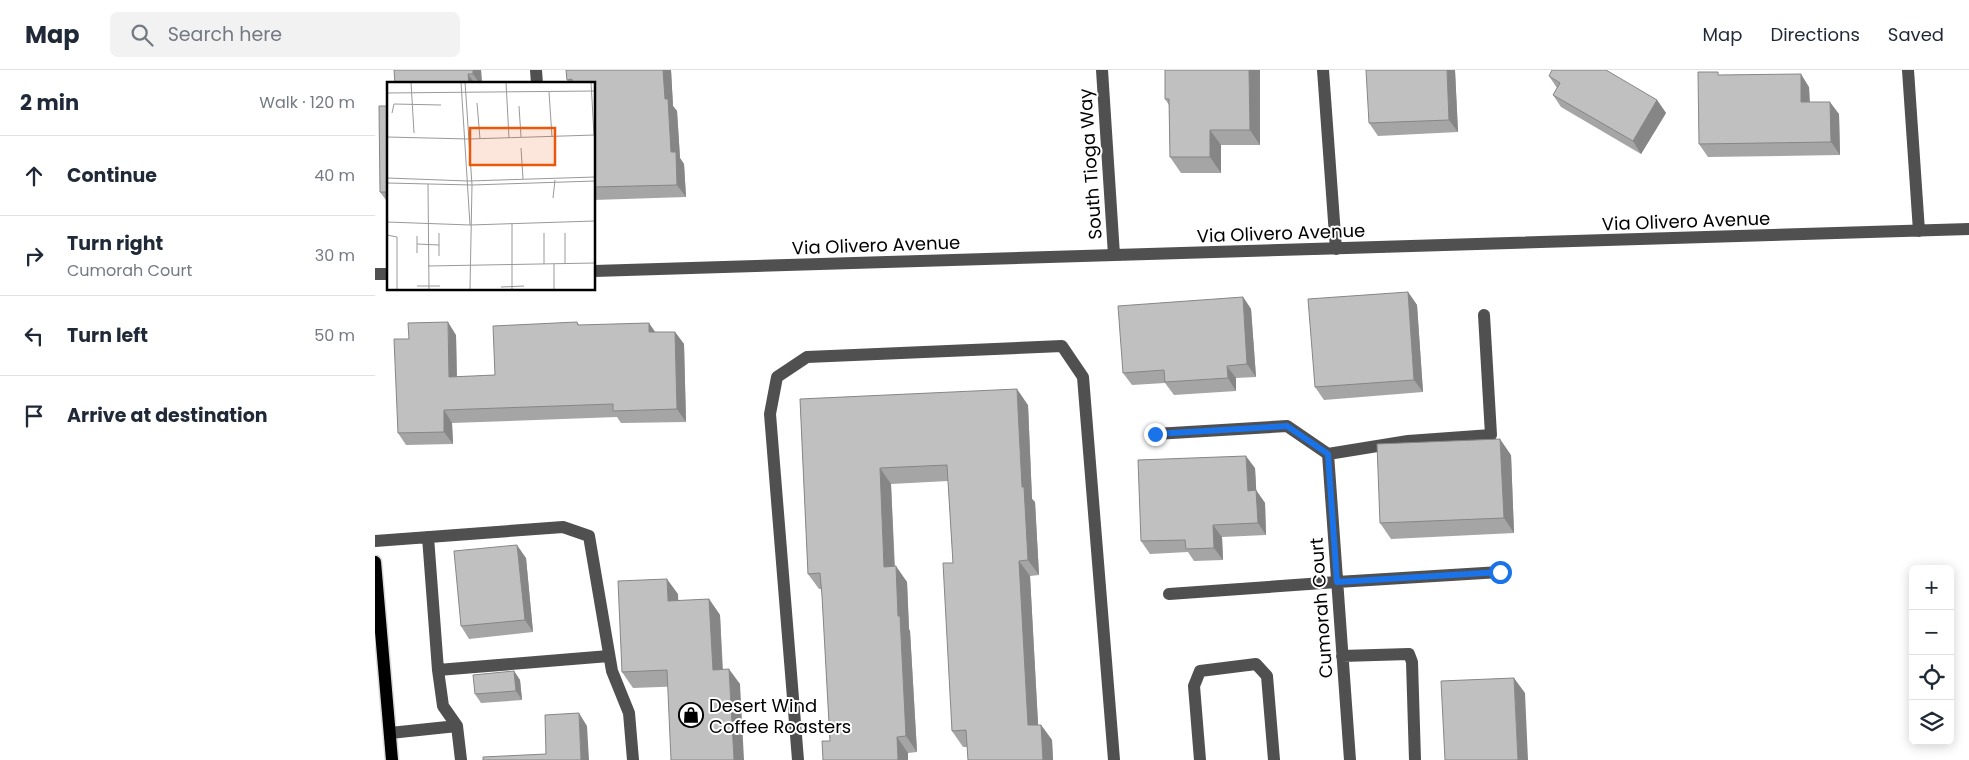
<!DOCTYPE html>
<html lang="en">
<head>
<meta charset="utf-8">
<style>
  :root { --surface:#fff; --page:#f2f2f3; --text:#1f2937; --muted:#747a83; --line:#e0e1e3 }
  body { margin:0; font-family:Poppins,sans-serif; background:var(--page); color:var(--text) }
  .controls { position:absolute; right:15px; bottom:15px; display:grid; overflow:hidden; border-radius:8px; box-shadow:0 2px 12px #0003 }
  .controls button { width:45px; height:45px; display:grid; place-items:center; padding:0; border:0; border-bottom:1px solid var(--line); background:var(--surface); color:var(--text); font:25px sans-serif }
  .stop { position:absolute; width:15px; height:15px; margin:-11px; border:4px solid #1a73e8; border-radius:50%; background:#fff }
  .stop.end { background:#1a73e8; border-color:#fff; box-shadow:0 1px 5px #0008 }
  .list { margin:0; padding:0; list-style:none }
  h2 { display:flex; justify-content:space-between; align-items:center; height:65px; margin:0; padding:0 20px; font-size:21px }
  h2 small { font-size:16px; font-weight:400; color:var(--muted) }
  .list li { display:grid; grid-template-columns:32px 1fr auto; gap:15px; align-items:center; box-sizing:border-box; height:80px; padding:0 20px; border-top:1px solid var(--line) }
  .list b { display:block; font-size:19px; white-space:nowrap }
  .list p { margin:0; font-size:16px; white-space:nowrap; color:var(--muted) }
  .list em { font-size:16px; font-style:normal; color:var(--muted) }
  .icon { flex:none; width:28px; height:28px; fill:none; stroke:currentColor; stroke-width:2; stroke-linecap:round; stroke-linejoin:round }
  .map { position:relative; flex:none; width:1594px; height:690px; overflow:hidden }
  header { display:flex; align-items:center; gap:30px; box-sizing:border-box; height:70px; padding:0 25px; background:var(--surface); border-bottom:1px solid var(--line) }
  header strong { font-size:24px }
  nav { display:flex; gap:28px; margin-inline-start:auto; font-size:18px }
  .search { width:350px; height:45px; background:var(--page); display:flex; align-items:center; gap:12px; box-sizing:border-box; padding:0 18px; border-radius:8px; color:var(--muted); font-size:19px }
  main { display:flex }
  aside { flex:1; background:var(--surface) }
  .map>svg:first-child { display:block }
</style>
</head>
<body>
<header>
<strong>Map</strong>
<div class="search"><svg class="icon" aria-label="search" viewBox="0 0 24 24"><circle cx="10" cy="10" r="6"/><path d="M15 15l6 6"/></svg>Search here</div>
<nav><a>Map</a><a>Directions</a><a>Saved</a></nav>
</header>
<main>
<aside>
<h2>2 min<small>Walk · 120 m</small></h2>
<ul class="list">
<li><svg class="icon" aria-label="ahead" viewBox="0 0 24 24"><path d="M12 20V5M6 11l6-6 6 6"/></svg><div><b>Continue</b></div><em>40 m</em></li>
<li><svg class="icon" aria-label="right" viewBox="0 0 24 24"><path d="M7 20v-9h11M14 6l5 5-5 5"/></svg><div><b>Turn right</b><p>Cumorah Court</p></div><em>30 m</em></li>
<li><svg class="icon" aria-label="left" viewBox="0 0 24 24"><path d="M17 20v-9H6M10 6l-5 5 5 5"/></svg><div><b>Turn left</b></div><em>50 m</em></li>
<li><svg class="icon" aria-label="arrive" viewBox="0 0 24 24"><path d="M6 21V4h12l-3 4 3 4H6"/></svg><div><b>Arrive at destination</b></div></li>
</ul>
</aside>
<div class="map">
<svg width="1594" height="690" viewBox="0 0 1594 690">
  <rect width="100%" height="100%" fill="#fff"/>
  <g fill="none" stroke-linecap="round" stroke-linejoin="round">
    <defs>
      <path id="major" d="M0,492l17,198"/>
    </defs>
    <use href="#major" stroke="#dbdbdb" stroke-width="15"/>
    <path stroke="#505050" stroke-width="12" d="M161,0l1,14
      M727,0l12,185
      M948,0l13,179
      M1533,0l11,161
      M219,201l1375,-42
      M0,204h14
      M780,364l132,-8 41,28 80,-13 83,-6 -7,-120
      M953,384l22,306
      M53,467l10,133 5,36 14,20 4,34
      M0,471l188,-14 26,9 23,135 17,42 4,47
      M794,524l168,-12 163,-10
      M967,586l67,-2 3,8 3,98
      M63,600l171,-14
      M15,663l67,-7
      M423,690l-28,-346 7,-37 30,-20 255,-11 21,31 31,383
      M825,690l-6,-74 6,-15 56,-7 11,12 7,84"/>
    <use href="#major" stroke="#000" stroke-width="12"/>
  </g>
  <path fill="#a5a5a5" d="M106,0l1,14h-87z
    M191,0h105l2,36 4,5 3,47 4,6 2,33 -92,3v-116h-25l-2,-4z
    M790,0h95v75h-39v28h-40l-11,-16 -1,-52 -4,-6z
    M1080,0l3,62 -80,4 -9,-13z
    M1346,5l88,12 1,15 29,12 1,41 -132,2 -9,-13z
    M1174,6l108,24 9,13 -25,41 -80,-47 -8,-12 4,-7z
    M14,36v98l-9,-12z
    M1033,222l9,13 6,87 -99,8 -9,-13z
    M868,227l8,12 5,68 -20,1v13l-62,4 -9,-12 -33,2 -9,-12z
    M202,252l2,3 76,7h20l9,12 2,78 -65,1 -4,-6 -165,6 1,21 -47,1 -8,-12 11,-94 47,-4 1,42 38,-2z
    M425,329l228,6 4,94 3,3 4,73 -9,1 8,149h3l11,15 1,20h-85l-1,-13h-4l-11,-16 1,-168 -5,-82 -57,3 4,83 12,15 2,47 1,2 7,121 -9,1 -78,-12 -8,-152h-3l-11,-15z
    M1136,385l3,78 -123,6 -11,-16z
    M880,398l1,22 9,13 1,32 -44,2 1,23 -29,1 -6,-9 -38,2 -9,-13z
    M151,488l7,74 -64,7 -8,-13z
    M303,524v7l31,-2 11,16 3,54 17,15 -107,4 -11,-16z
    M139,601l6,9 2,20 -41,3 -6,-9z"/>
  <path fill="#868686" d="M98,0h8l1,14h-2l-7,-10z
    M288,0h8l2,36 4,5 3,47 4,6 2,33 -9,-12 -6,-33 -6,-53z
    M874,0h11v75l-10,-15z
    M1072,0h8l3,62 -9,-12z
    M93,4l7,10h-6z
    M1426,4l8,13 1,28 -9,-13z
    M1282,30l9,13 -25,41 -8,-13z
    M1455,32l9,12 1,41 -9,-13z
    M835,60l11,15v28l-11,-16z
    M1033,222l9,13 6,87 -9,-12z
    M868,227l8,12 5,68 -9,-13z
    M73,252l8,13 1,54 -8,-12z
    M274,253l9,13 -9,-4z
    M300,262l9,12 2,78 -9,-13z
    M852,296l9,12v13l-8,-13z
    M642,319l11,16 4,94 3,3 4,73 -11,-15 -6,-73z
    M69,340l8,13 1,21 -9,-12z
    M1125,369l11,16 3,78 -10,-15z
    M871,386l9,12 2,35 -9,-12z
    M505,398l11,16 4,98 -11,-15z
    M881,420l9,13 1,32 -8,-12z
    M838,455l9,12 1,23 -9,-12z
    M142,475l9,13 7,74 -8,-12z
    M644,491l11,15 9,165 -11,-16z
    M521,496l11,16 2,47 1,2 7,121 -11,-16 -8,-120z
    M292,509l11,15 1,23 -11,-16z
    M334,529l11,16 3,70 -10,-15z
    M354,599l11,15 4,76h-10z
    M139,601l6,9 2,20 -6,-9z
    M1139,608l11,15 3,67h-10z
    M204,643l8,13 2,34h-8z
    M666,655l11,15 1,20h-10z
    M522,667l11,16v7h-10z"/>
  <path fill="#c0c0c0" stroke="#868686" d="M19,0h79v4h-5l1,10h-74z
    M191,0h97l2,29h3l3,53h5l1,33 -83,2v-103h-22v-5l-5,1z
    M790,0h84l1,60h-40v27h-40l-1,-58h-4z
    M991,0h81l2,50 -80,3z
    M1177,0h54l51,30 -24,41 -80,-46 7,-12 -11,-7z
    M1323,2h20v3l83,-1v28h29l1,40 -132,2z
    M4,36h10v86h-9z
    M1033,222l6,88 -99,7 -7,-88z
    M868,227l4,67 -20,2 1,12 -63,4 -1,-12 -41,3 -5,-67z
    M73,252l1,55 46,-2 -2,-49 84,-4 1,3 71,-2v9h26l2,77 -64,2v-7l-169,6v22l-46,1 -4,-94h15l-1,-16z
    M642,319l5,98h2l4,73 -9,1 9,164h13l2,35h-75l-2,-30 -14,1 -9,-168h10l-6,-98 -67,3 4,99 12,-1 2,50h2l6,120 -9,1 1,23h-75l-1,-19h8l-8,-145 -2,-23 -12,1 -8,-175z
    M1125,369l4,79 -124,5 -3,-79z
    M871,386l2,35 8,-1 2,33 -45,2 1,23 -28,1 -1,-9 -44,1 -3,-81z
    M142,475l8,75 -64,6 -7,-75z
    M292,509l1,22 41,-2 4,71 16,-1 5,91h-63l-4,-90 -45,2 -4,-91z
    M139,601l2,20 -41,3 -2,-19z
    M1139,608l4,82h-73l-4,-79z
    M204,643l2,47h-98v-3l63,-3 -1,-39z"/>
  <g fill="none" stroke-linecap="round" stroke-linejoin="round">
    <path stroke="#1a73e8" stroke-width="6" d="M780,364l132,-8 41,28 9,128 163,-10"/>
  </g>
  <defs>
    <symbol id="shop-ring" viewBox="-11 -11 22 22"><circle r="9.5" fill="#fff" stroke="#000" stroke-width="1.5"/><path d="M-5-2.5h2.3a2.7 3.5 0 0 1 5.4 0H5L5.5 6h-11ZM-1.5-2.5h3a1.5 2.3 0 0 0-3 0Z" fill="#000"/></symbol>
  </defs>
  <g fill-rule="evenodd">
    <use href="#shop-ring" x="302" y="631" width="28" height="28"/>
  </g>
  <g text-anchor="middle" dominant-baseline="central" stroke-width="4" stroke-linejoin="round" paint-order="stroke">
    <g font-size="18" fill="#000" stroke="#fff">
      <text transform="translate(715 94) rotate(-94)">South Tioga Way</text>
      <text transform="translate(1311 151) rotate(-2)">Via Olivero Avenue</text>
      <text transform="translate(906 163) rotate(-2)">Via Olivero Avenue</text>
      <text transform="translate(501 175) rotate(-2)">Via Olivero Avenue</text>
      <text transform="translate(946 538) rotate(-94)">Cumorah Court</text>
    </g>
    <g font-size="18" fill="#000" stroke="#fff" text-anchor="start">
      <text x="334" y="635">Desert Wind<tspan x="334" dy="21">Coffee Roasters</tspan></text>
    </g>
  </g>
  <g transform="translate(12 12)">
    <rect width="208" height="208" fill="#fff"/>
    <path fill="none" stroke="#999" stroke-width="1" d="M24,0l3,51M74,0l9,143M78,0l7,103 -2,104M119,0l3,56M204,0l3,53M162,10l3,45M0,11l208,-2M90,21l3,36M132,24l2,31M5,31l2,-9 47,1M0,55l82,2 126,-4M134,66l2,31M0,96l81,3 127,-4M0,101l85,2 123,-4M41,102l1,105M166,116l2,-18M0,140l83,3 125,-4M125,141v66M178,151v30M0,153l10,2v52M30,154v17M30,162l22,1M52,174v-23M157,182v-31M41,184l167,-3M30,204h23M114,205l23,-1M167,207v-25"/>
    <path fill="#e8590c" fill-opacity="0.15" stroke="#e8590c" stroke-width="2.5" d="M83,46h85v37h-85z"/>
    <rect width="208" height="208" fill="none" stroke="#000" stroke-width="2.5"/>
  </g>
</svg>
<div class="controls">
<button>+</button>
<button>−</button>
<button><svg class="icon" aria-label="locate" viewBox="0 0 24 24"><circle cx="12" cy="12" r="6"/><path d="M12 2v4M12 18v4M2 12h4M18 12h4"/></svg></button>
<button><svg class="icon" aria-label="layers" viewBox="0 0 24 24"><path d="M12 4l9 5-9 5-9-5zM3 14l9 5 9-5"/></svg></button>
</div>
<div class="stop" style="left:1125px;top:502px"></div>
<div class="stop end" style="left:780px;top:364px"></div>
</div>
</main>
</body>
</html>
